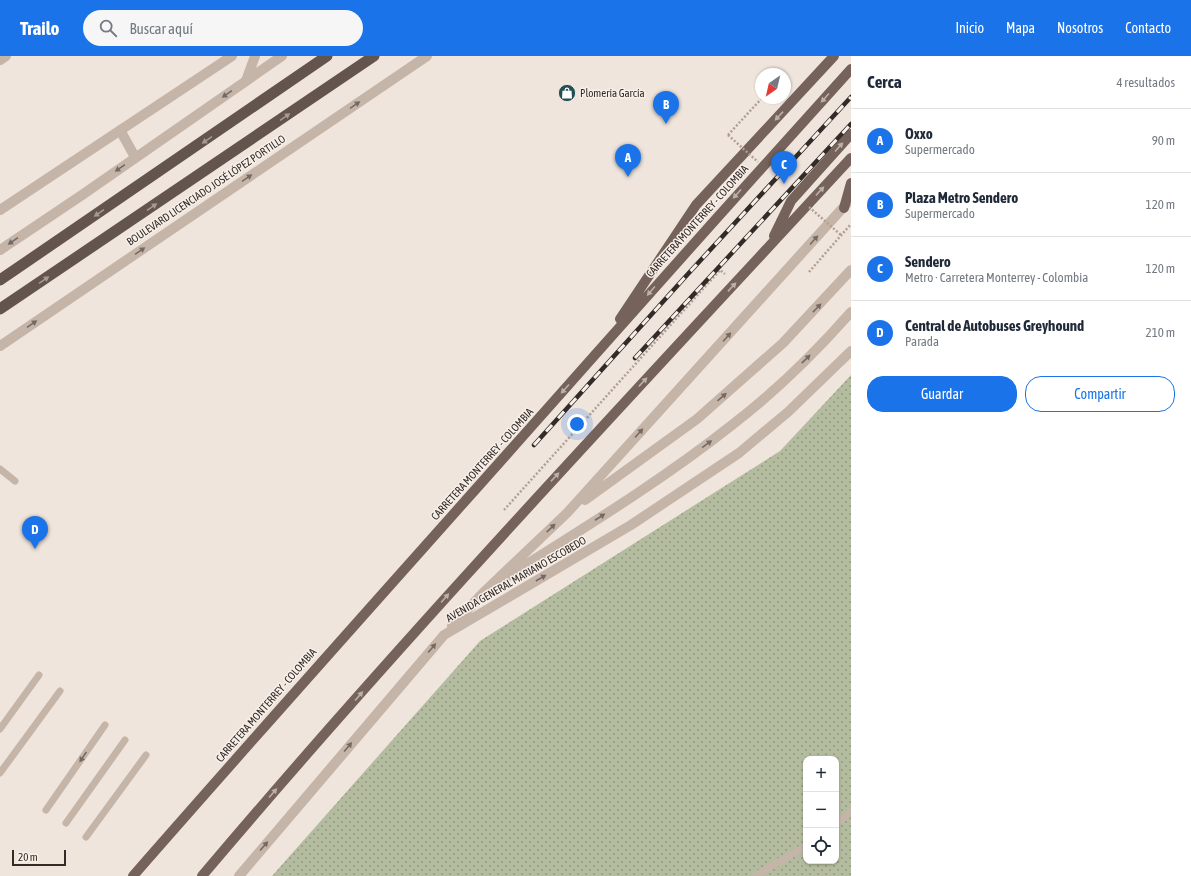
<!DOCTYPE html>
<html lang="es">
<head>
<meta charset="utf-8">
<style>
  :root { --surface:#fff; --page:#f6f6f7; --text:#1f2937; --muted:#747a83; --line:#e0e1e3; --accent:#1a73e8 }
  body { margin:0; font-family:"Asap Condensed",sans-serif; background:var(--page); color:var(--text) }
  .controls { position:absolute; right:12px; bottom:12px; display:grid; overflow:hidden; border-radius:8px; box-shadow:0 1px 3px #0004 }
  .controls button { width:36px; height:36px; display:grid; place-items:center; padding:0; border:0; border-bottom:1px solid var(--line); background:var(--surface); color:var(--text); font:20px sans-serif }
  .compass { position:absolute; left:755px; top:12px; width:36px; height:36px; border-radius:50%; background:var(--surface); box-shadow:0 1px 3px #0004; rotate:214deg }
  .scale { position:absolute; left:12px; bottom:10px; width:54px; box-sizing:border-box; padding-left:4px; border:2px solid #332b28; border-top:0; font-size:11px; line-height:14px; white-space:nowrap; color:#332b28; -webkit-text-stroke:3px #f7efe8; paint-order:stroke }
  .you { position:absolute; left:577px; top:368px; width:14px; height:14px; margin:-10px; border:3px solid #fff; border-radius:50%; background:#1a73e8; box-shadow:0 0 0 6px #1a73e833 }
  .badge { display:grid; place-items:center; width:26px; height:26px; border-radius:50%; background:var(--accent); color:#fff; font-size:13px; font-weight:700 }
  .pin { position:absolute; translate:-50% -33px; filter:drop-shadow(0 1px 2px #0008) }
  .pin::after { content:''; position:absolute; top:21px; width:14px; height:12px; background:inherit; clip-path:polygon(0 0,100% 0,50% 100%) }
  .list { margin:0; padding:0; list-style:none }
  h2 { display:flex; justify-content:space-between; align-items:center; height:52px; margin:0; padding:0 16px; font-size:17px }
  h2 small { font-size:13px; font-weight:400; color:var(--muted) }
  .list li { display:grid; grid-template-columns:26px 1fr auto; gap:12px; align-items:center; box-sizing:border-box; height:64px; padding:0 16px; border-top:1px solid var(--line) }
  .list b { display:block; font-size:15px; white-space:nowrap }
  .list p { margin:0; font-size:13px; white-space:nowrap; color:var(--muted) }
  .list em { font-size:13px; font-style:normal; color:var(--muted) }
  .actions { display:flex; gap:8px; padding:12px 16px }
  .actions a { flex:1; padding:9px 0; border:1px solid var(--accent); border-radius:16px; text-align:center; font-size:14px; color:var(--accent) }
  .actions .main { background:var(--accent); color:#fff }
  .icon { flex:none; width:22px; height:22px; fill:none; stroke:currentColor; stroke-width:2; stroke-linecap:round; stroke-linejoin:round }
  .map { position:relative; flex:none; width:851px; height:820px; overflow:hidden }
  header { display:flex; align-items:center; gap:24px; box-sizing:border-box; height:56px; padding:0 20px; background:var(--accent); color:#fff }
  header strong { font-size:19px }
  nav { display:flex; gap:22px; margin-inline-start:auto; font-size:14px }
  .search { width:280px; height:36px; background:var(--page); display:flex; align-items:center; gap:10px; box-sizing:border-box; padding:0 14px; border-radius:22px; color:var(--muted); font-size:15px }
  main { display:flex }
  aside { flex:1; background:var(--surface) }
  .map>svg:first-child { display:block }
</style>
</head>
<body>
<header>
<strong>Trailo</strong>
<div class="search"><svg class="icon" aria-label="search" viewBox="0 0 24 24"><circle cx="10" cy="10" r="6"/><path d="M15 15l6 6"/></svg>Buscar aquí</div>
<nav><a>Inicio</a><a>Mapa</a><a>Nosotros</a><a>Contacto</a></nav>
</header>
<main>
<div class="map">
<svg width="851" height="820" viewBox="0 0 851 820">
  <defs>
    <pattern id="grass-dots" width="8" height="8" patternUnits="userSpaceOnUse"><rect width="8" height="8" fill="#b3bc9e"/><path d="M2 2h.1M6 6h.1" fill="none" stroke="#929981" stroke-width="1.8" stroke-linecap="round"/></pattern>
  </defs>
  <rect width="100%" height="100%" fill="#efe5dc"/>
  <path fill="url(#grass-dots)" fill-rule="evenodd" d="M851,319v501h-579l208,-235 300,-190zM806,703h30v102h-30z"/>
  <g fill="none" stroke-linecap="round" stroke-linejoin="round">
    <path stroke="#b19f94" stroke-width="2.5" stroke-dasharray="2 2" stroke-linecap="butt" d="M728,79l34,-37
      M809,216l42,-48
      M504,454l216,-240 5,4"/>
    <path stroke="#c5b5a9" stroke-width="7" d="M0,413l15,12
      M0,673l39,-54
      M0,717l60,-82
      M46,754l59,-85
      M66,767l59,-83
      M836,768l15,-12
      M86,781l60,-82
      M755,820l51,-30"/>
    <path stroke="#c5b5a9" stroke-width="10" d="M0,4l6,-4
      M120,74l15,27
      M0,154l232,-154"/>
    <path stroke="#c5b5a9" stroke-width="10" d="M246,25l9,-25
      M0,194l82,-55 200,-139
      M0,290l427,-290
      M585,444l112,-81 86,-76 68,-73
      M505,522c77,-49 155,-96 227,-153 43,-33 83,-72 119,-113
      M452,570l33,-35 82,-78 282,-312
      M239,820l205,-241 187,-110 108,-72 49,-41 63,-61"/>
    <path stroke="#74625b" stroke-width="10" d="M844,152l7,-25
      M774,180l17,-35 60,-67
      M620,263l76,-114 138,-149
      M133,820c152,-174 307,-346 461,-520 85,-96 171,-192 257,-287
      M202,820c208,-246 430,-481 649,-718"/>
    <path stroke="#64544e" stroke-width="11" d="M0,224l327,-224
      M0,253l374,-253"/>
    <defs>
      <path id="rail" d="M635,302l216,-234
        M534,389l153,-170 164,-178"/>
    </defs>
    <use href="#rail" stroke="#332b28" stroke-width="4.5"/>
    <use href="#rail" stroke="#f7efe8" stroke-width="3" stroke-dasharray="9" stroke-linecap="butt"/>
    <path stroke="#b19f94" stroke-width="2.5" stroke-dasharray="2 2" stroke-linecap="butt" d="M728,79l30,27
      M809,151l32,28"/>
  </g>
  <defs><path id="oneway-solid" d="M-6-.8H1V-3.2L6.5 0L1 3.2V.8H-6Z"/></defs>
  <g fill="#756962">
    <use href="#oneway-solid" transform="translate(227 38) rotate(145)"/>
    <use href="#oneway-solid" transform="translate(355 49) rotate(-34)"/>
    <use href="#oneway-solid" transform="translate(120 112) rotate(145)"/>
    <use href="#oneway-solid" transform="translate(247 122) rotate(-34)"/>
    <use href="#oneway-solid" transform="translate(814 184) rotate(-48)"/>
    <use href="#oneway-solid" transform="translate(13 185) rotate(146)"/>
    <use href="#oneway-solid" transform="translate(140 195) rotate(-34)"/>
    <use href="#oneway-solid" transform="translate(817 252) rotate(-46)"/>
    <use href="#oneway-solid" transform="translate(32 268) rotate(-34)"/>
    <use href="#oneway-solid" transform="translate(727 281) rotate(-48)"/>
    <use href="#oneway-solid" transform="translate(806 303) rotate(-44)"/>
    <use href="#oneway-solid" transform="translate(722 341) rotate(-41)"/>
    <use href="#oneway-solid" transform="translate(639 377) rotate(-48)"/>
    <use href="#oneway-solid" transform="translate(707 388) rotate(-36)"/>
    <use href="#oneway-solid" transform="translate(600 461) rotate(-33)"/>
    <use href="#oneway-solid" transform="translate(551 472) rotate(-44)"/>
    <use href="#oneway-solid" transform="translate(541 522) rotate(-30)"/>
    <use href="#oneway-solid" transform="translate(432 592) rotate(-50)"/>
    <use href="#oneway-solid" transform="translate(348 691) rotate(-50)"/>
    <use href="#oneway-solid" transform="translate(83 701) rotate(124)"/>
    <use href="#oneway-solid" transform="translate(264 790) rotate(-49)"/>
  </g>
  <g fill="#bcb0a9">
    <use href="#oneway-solid" transform="translate(825 42) rotate(132)"/>
    <use href="#oneway-solid" transform="translate(779 60) rotate(133)"/>
    <use href="#oneway-solid" transform="translate(839 91) rotate(-48)"/>
    <use href="#oneway-solid" transform="translate(820 135) rotate(-47)"/>
    <use href="#oneway-solid" transform="translate(737 138) rotate(132)"/>
    <use href="#oneway-solid" transform="translate(732 231) rotate(-47)"/>
    <use href="#oneway-solid" transform="translate(651 235) rotate(131)"/>
    <use href="#oneway-solid" transform="translate(643 326) rotate(-47)"/>
    <use href="#oneway-solid" transform="translate(565 333) rotate(132)"/>
    <use href="#oneway-solid" transform="translate(555 421) rotate(-47)"/>
    <use href="#oneway-solid" transform="translate(445 542) rotate(-49)"/>
    <use href="#oneway-solid" transform="translate(359 640) rotate(-49)"/>
    <use href="#oneway-solid" transform="translate(273 737) rotate(-49)"/>
  </g>
  <g fill="#a69a93">
    <use href="#oneway-solid" transform="translate(285 61) rotate(-34)"/>
    <use href="#oneway-solid" transform="translate(207 84) rotate(146)"/>
    <use href="#oneway-solid" transform="translate(152 151) rotate(-34)"/>
    <use href="#oneway-solid" transform="translate(99 157) rotate(146)"/>
    <use href="#oneway-solid" transform="translate(44 224) rotate(-34)"/>
  </g>
  <defs>
    <symbol id="shop-disc" viewBox="-11 -11 22 22"><circle r="9.5" fill="#234f50" stroke="#f7efe8"/><path d="M-5-2.5h2.3a2.7 3.5 0 0 1 5.4 0H5L5.5 6h-11ZM-1.5-2.5h3a1.5 2.3 0 0 0-3 0Z" fill="#fff"/></symbol>
  </defs>
  <g fill-rule="evenodd">
    <use href="#shop-disc" x="557" y="27" width="20" height="20"/>
  </g>
  <g text-anchor="middle" dominant-baseline="central" stroke-width="3" stroke-linejoin="round" paint-order="stroke">
    <g font-size="11" fill="#332b28" stroke="#f7efe8" text-anchor="start">
      <text x="580" y="37">Plomería García</text>
    </g>
    <g font-size="11" fill="#332b28" stroke="#f7efe8">
      <text transform="translate(206 134) rotate(-34)">BOULEVARD LICENCIADO JOSÉ LÓPEZ PORTILLO</text>
      <text transform="translate(697 165) rotate(-48)">CARRETERA MONTERREY - COLOMBIA</text>
      <text transform="translate(482 408) rotate(-48)">CARRETERA MONTERREY - COLOMBIA</text>
      <text transform="translate(516 523) rotate(-30)">AVENIDA GENERAL MARIANO ESCOBEDO</text>
      <text transform="translate(266 649) rotate(-49)">CARRETERA MONTERREY - COLOMBIA</text>
    </g>
  </g>
</svg>
<div class="controls">
<button>+</button>
<button>−</button>
<button><svg class="icon" aria-label="locate" viewBox="0 0 24 24"><circle cx="12" cy="12" r="6"/><path d="M12 2v4M12 18v4M2 12h4M18 12h4"/></svg></button>
</div>
<svg class="compass" viewBox="-18 -18 36 36"><path d="M0-13l5 13h-10z" fill="#e53935"/><path d="M0 13l5-13h-10z" fill="#747a83"/></svg>
<div class="scale">20 m</div>
<div class="you"></div>
<div class="pin badge" style="left:628px;top:121px">A</div>
<div class="pin badge" style="left:666px;top:68px">B</div>
<div class="pin badge" style="left:784px;top:128px">C</div>
<div class="pin badge" style="left:35px;top:493px">D</div>
</div>
<aside>
<h2>Cerca<small>4 resultados</small></h2>
<ul class="list">
<li><span class="badge">A</span><div><b>Oxxo</b><p>Supermercado</p></div><em>90 m</em></li>
<li><span class="badge">B</span><div><b>Plaza Metro Sendero</b><p>Supermercado</p></div><em>120 m</em></li>
<li><span class="badge">C</span><div><b>Sendero</b><p>Metro · Carretera Monterrey - Colombia</p></div><em>120 m</em></li>
<li><span class="badge">D</span><div><b>Central de Autobuses Greyhound</b><p>Parada</p></div><em>210 m</em></li>
</ul>
<div class="actions"><a class="main">Guardar</a><a>Compartir</a></div>
</aside>
</main>
</body>
</html>
